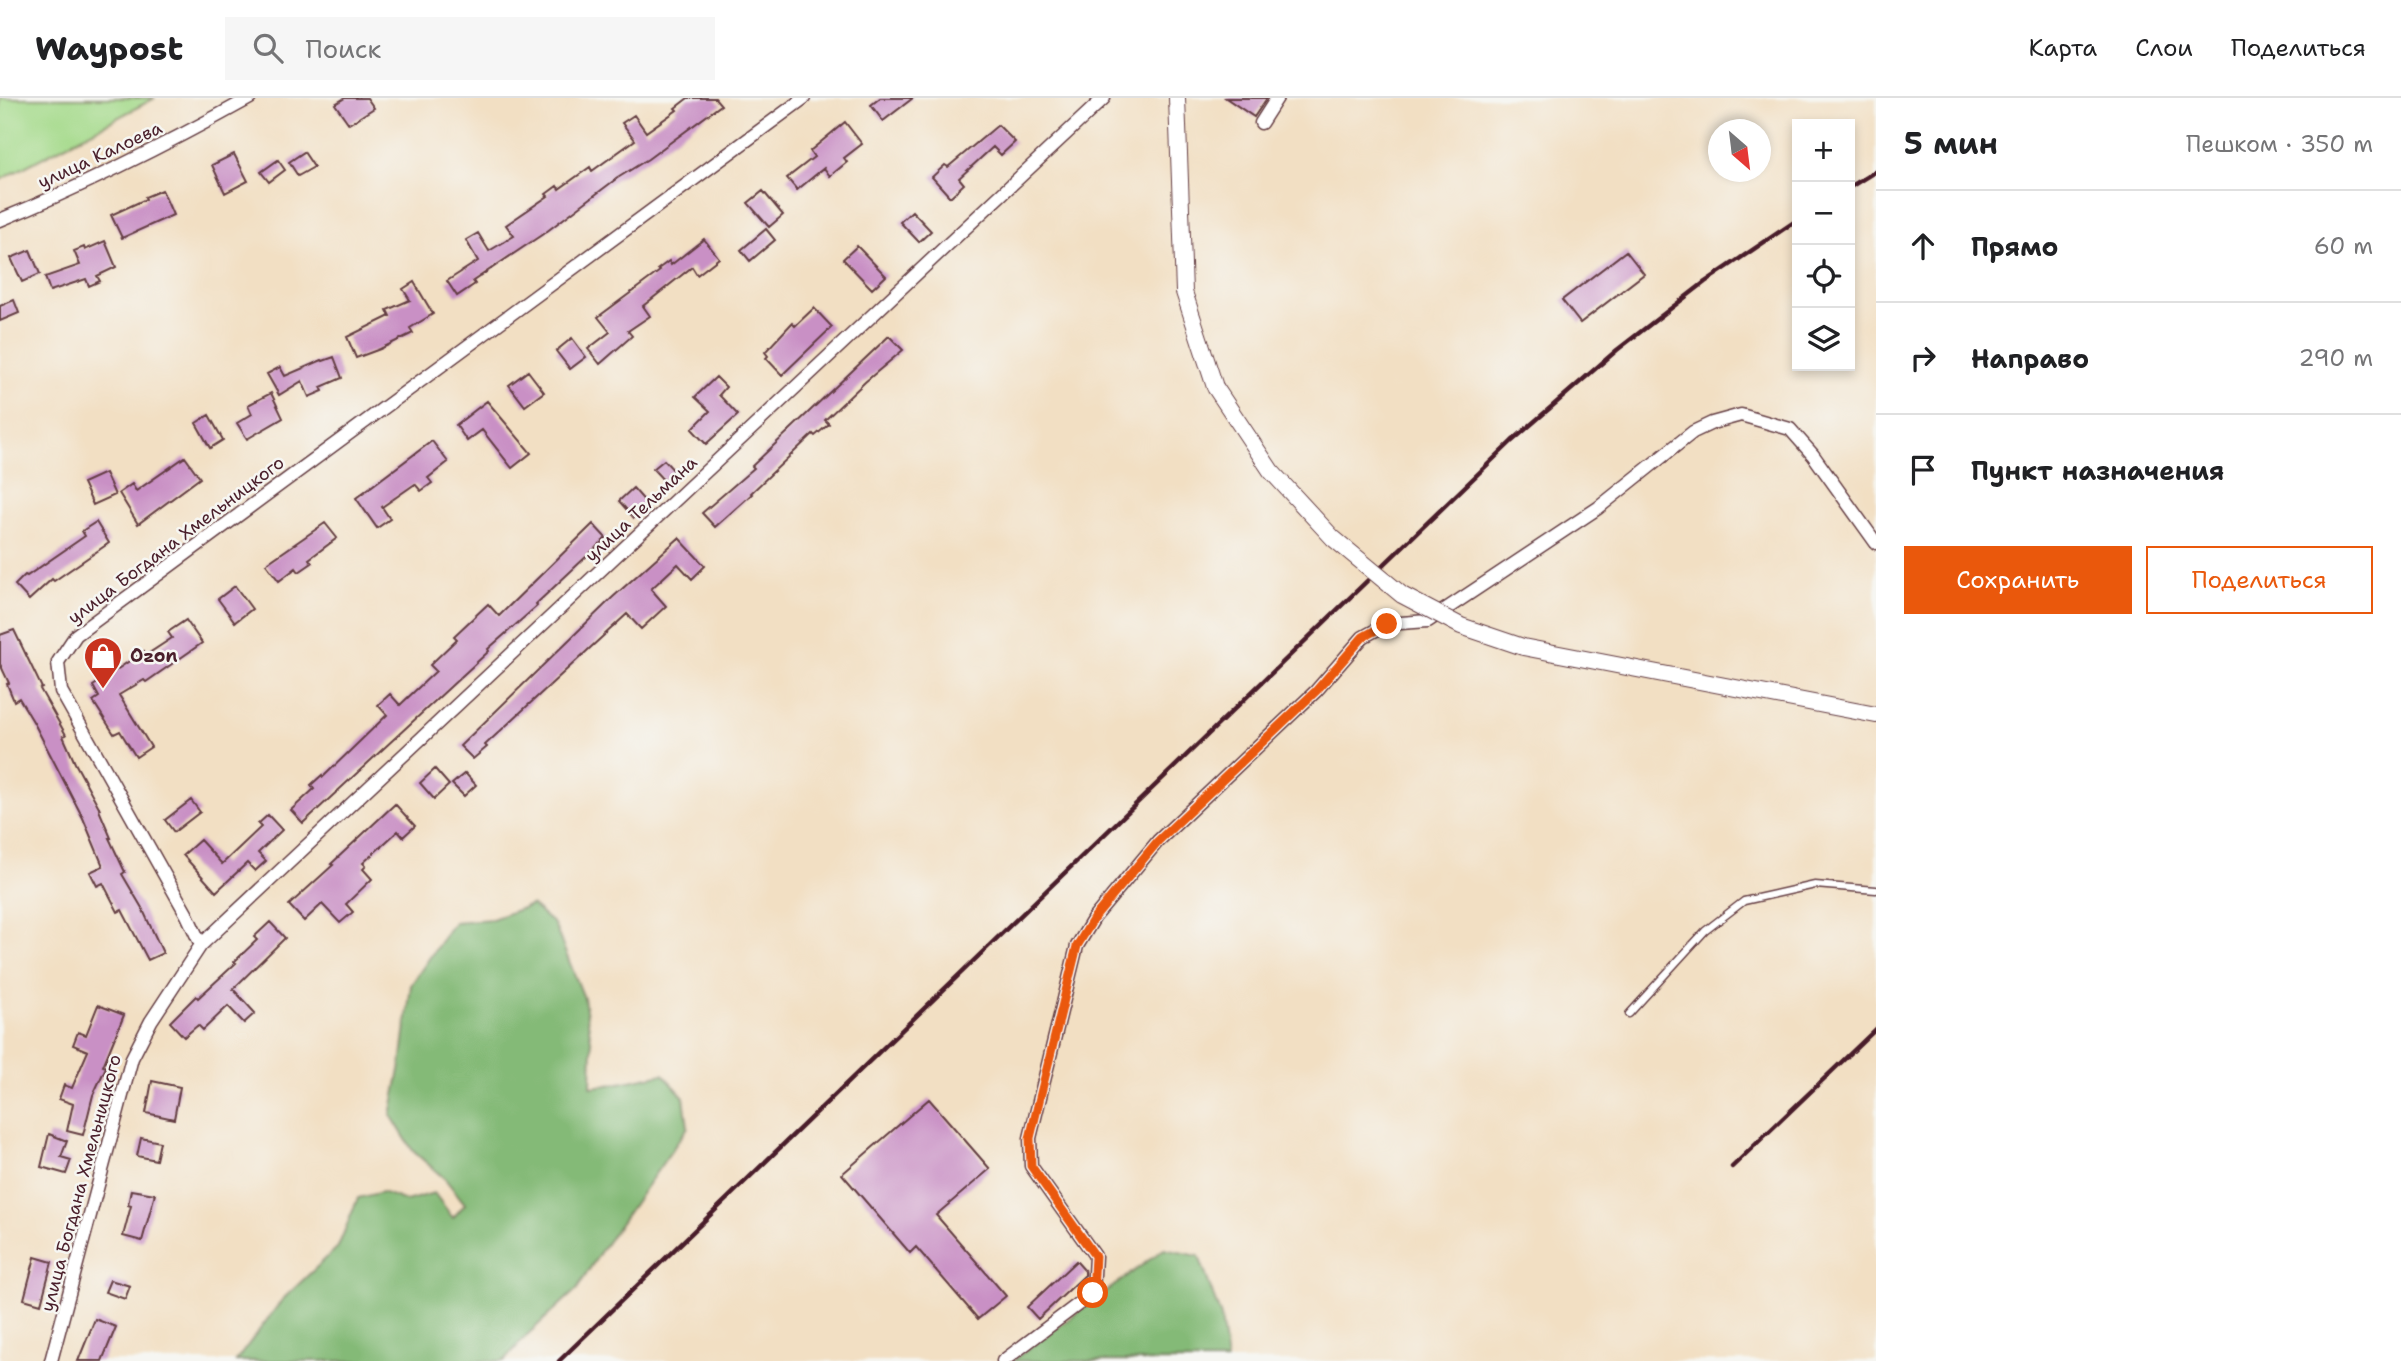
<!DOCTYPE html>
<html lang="ru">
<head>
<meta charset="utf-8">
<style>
  :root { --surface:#fff; --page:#f6f6f6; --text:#202124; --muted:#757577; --line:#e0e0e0; --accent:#ea580c }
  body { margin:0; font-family:"Shantell Sans",sans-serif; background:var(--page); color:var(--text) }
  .controls { position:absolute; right:21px; top:21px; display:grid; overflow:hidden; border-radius:0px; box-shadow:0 4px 10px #0003 }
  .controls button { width:63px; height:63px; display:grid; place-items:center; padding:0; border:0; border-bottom:2px solid var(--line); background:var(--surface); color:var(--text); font:35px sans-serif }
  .compass { position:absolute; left:1708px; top:21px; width:63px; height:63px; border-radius:50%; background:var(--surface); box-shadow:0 4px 10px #0003; rotate:152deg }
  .stop { position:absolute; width:21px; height:21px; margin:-16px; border:5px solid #ea580c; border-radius:50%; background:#fff }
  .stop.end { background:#ea580c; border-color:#fff; box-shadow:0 2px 7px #0008 }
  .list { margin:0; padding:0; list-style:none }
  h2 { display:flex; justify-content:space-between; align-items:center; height:91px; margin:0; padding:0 28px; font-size:30px }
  h2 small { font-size:23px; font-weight:400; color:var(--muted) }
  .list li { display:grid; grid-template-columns:46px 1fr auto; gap:21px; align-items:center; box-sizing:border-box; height:112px; padding:0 28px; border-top:2px solid var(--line) }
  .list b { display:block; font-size:26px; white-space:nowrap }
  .list em { font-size:23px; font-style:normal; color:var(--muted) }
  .actions { display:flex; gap:14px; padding:21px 28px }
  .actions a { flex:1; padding:16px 0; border:2px solid var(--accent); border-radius:0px; text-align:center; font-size:24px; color:var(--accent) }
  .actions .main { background:var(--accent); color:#fff }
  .icon { flex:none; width:38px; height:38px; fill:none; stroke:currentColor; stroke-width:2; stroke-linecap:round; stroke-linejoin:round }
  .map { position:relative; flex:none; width:1876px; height:1263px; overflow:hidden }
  header { display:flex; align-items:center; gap:42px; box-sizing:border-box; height:98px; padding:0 35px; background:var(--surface); border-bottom:2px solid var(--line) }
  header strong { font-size:33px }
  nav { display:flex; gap:38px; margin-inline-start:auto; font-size:24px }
  .search { width:490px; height:63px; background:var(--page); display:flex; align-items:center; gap:18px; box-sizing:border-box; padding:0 24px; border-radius:0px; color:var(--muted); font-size:26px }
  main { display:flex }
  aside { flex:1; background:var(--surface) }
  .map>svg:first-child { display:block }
</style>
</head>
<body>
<header>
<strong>Waypost</strong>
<div class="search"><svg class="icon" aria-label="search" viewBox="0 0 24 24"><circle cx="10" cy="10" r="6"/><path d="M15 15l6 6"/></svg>Поиск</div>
<nav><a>Карта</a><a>Слои</a><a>Поделиться</a></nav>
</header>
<main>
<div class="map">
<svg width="1876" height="1263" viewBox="0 0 1876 1263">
  <rect width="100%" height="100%" fill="#f6f6f2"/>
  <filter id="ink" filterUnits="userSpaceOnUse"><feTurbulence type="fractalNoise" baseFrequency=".0143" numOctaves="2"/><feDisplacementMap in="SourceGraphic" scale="14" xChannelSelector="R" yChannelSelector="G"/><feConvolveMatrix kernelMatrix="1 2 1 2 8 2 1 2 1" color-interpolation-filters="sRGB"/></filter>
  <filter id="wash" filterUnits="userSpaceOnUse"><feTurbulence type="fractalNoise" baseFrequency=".00686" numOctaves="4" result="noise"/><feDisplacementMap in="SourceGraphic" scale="28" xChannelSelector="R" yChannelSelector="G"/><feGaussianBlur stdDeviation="1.57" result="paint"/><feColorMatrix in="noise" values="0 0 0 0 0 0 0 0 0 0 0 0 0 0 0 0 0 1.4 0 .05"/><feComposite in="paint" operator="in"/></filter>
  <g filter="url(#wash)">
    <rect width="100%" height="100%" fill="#f2dfc3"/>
    <path fill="#a5da8b" stroke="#787c5b" stroke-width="2" d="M0,0h155l-155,82z"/>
    <path fill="#84ba77" stroke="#676c51" stroke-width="2" d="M531,807l23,19 30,74 8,48 -1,41 24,-3 48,-10 21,23 4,30 -87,124 -24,38 -51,47 -22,25h-268l46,-61 56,-53 20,-49 24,-6 24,9 28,-8 19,25 12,-14 -20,-25 -32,-28 -22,-36 10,-50 10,-80 43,-63 38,-3z
      M1164,1151l35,7 22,61 6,44h-215z"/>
    <g id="blocks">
      <path fill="#c990c5" d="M345,0h22l7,10 -25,16 -14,-20z
        M688,0h27l6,7 -73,54 -32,20 -70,53 -73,49 2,3 -18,12 -10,-15 31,-20 -12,-21 12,-7 11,18 25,-15 -8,-11 42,-29 -2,-2 11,-8 2,3 31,-22 2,4 43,-31 -13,-17 12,-8 12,17 31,-22 -2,-2z
        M880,0h33l-30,23 -12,-16z
        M1226,0h41l-13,19z
        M845,24l17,22 -18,14 3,4 -17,14 -6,-8 -27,22 -10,-12 27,-21 -4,-6z
        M998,27l17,17 -14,13 -8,-8 -34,31 5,6 -14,13 -18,-20 13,-12 3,2z
        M304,54l10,15 -16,9 -9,-14z
        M234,56l14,27 -23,12 -13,-28z
        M278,62l7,10 -16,12 -8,-10z
        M162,92l11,25 -51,23 -11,-23 35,-16 -1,-2z
        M763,93l20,24 -14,12 -21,-24z
        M912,113l19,20 -12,11 -19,-20z
        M766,131l9,11 -25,21 -9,-11z
        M704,141l15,19 -22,17 -5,-8 -49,39 7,10 -22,15 4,5 -32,28 -12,-15 22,-17 -12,-15 62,-46 -2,-2 11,-8 2,4z
        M105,143l11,26 -19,9 3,5 -11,5 -3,-7 -36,12 -5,-14 35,-12 -6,-14 10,-4 1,3z
        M857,148l29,30 -14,13 -29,-30z
        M30,152l10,24 -18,8 -11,-24z
        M1626,153l18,23 -64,49 -18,-23z
        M414,184l19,32 -23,14 3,5 -33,16 -24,9 -9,-21 43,-21 -3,-6 23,-10 -7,-11z
        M14,202l5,13 -19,8v-15z
        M814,210l18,19 -50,48 -16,-17 2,-2 -3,-4 27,-29 3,3z
        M889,238l14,14 -38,32 -40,38 4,4 -14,12 -2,-2 -62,59 1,1 -37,33 -13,-14 52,-45 -2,-2z
        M572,240l14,19 -16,12 -14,-18z
        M334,259l8,21 -21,9 2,4 -14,6 -7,-16 -23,14 -12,-21 13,-7 5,9 37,-16 1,1z
        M528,273l16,21 -19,14 -16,-21z
        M716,279l10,10 -7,8 19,20 -32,29 -14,-15 18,-18 -15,-14z
        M271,295l12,25 -36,21 -10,-16 15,-9 -4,-9z
        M487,303l44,52 -19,15 -30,-38 -15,11 -11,-16z
        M209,317l14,25 -13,8 -14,-25z
        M432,343l16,21 -20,16 4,5 -11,8 -6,-7 -33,23 8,12 -13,9 -21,-30z
        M185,359l15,21 -62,46 -19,-31 13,-9 4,7z
        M664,362l13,14 -10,10 -14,-15z
        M105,375l10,22 -22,10 -10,-22z
        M633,390l15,17 -14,13 -15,-17z
        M96,424l13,21 -55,38 -2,-2 -23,21 -14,-15 10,-10 2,1 58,-40 -3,-5z
        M325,425l12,15 -28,21 3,4 -13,9 -3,-4 -17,13 -13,-17z
        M593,426l13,14 -70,66 1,2 -49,43 1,2 -186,172 -12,-13 23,-21 -3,-4 11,-10 1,2 64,-62 -9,-10 12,-11 10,11 36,-34 -6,-6 27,-26 -3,-3 34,-32 11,12z
        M679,440l26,28 -13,13 -14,-15 -27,25 15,17 -25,23 -14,-15 -142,131 2,2 -14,12 -13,-13 152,-148z
        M235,488l17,23 -17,13 -17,-23z
        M186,522l16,23 -56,39 -2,-2 -25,15 32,52 -15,10 -16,-26 -6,3 -21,-33 6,-4 -6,-11 51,-35 2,4 26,-17 -4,-6z
        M14,532l28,58 -2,1 26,46 -3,1 12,27 25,46 -1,1 12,28h-2l16,34 -3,2 20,34 21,45 -15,7 -26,-50 -4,2 -15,-29 -6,3 -7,-14 13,-6 -20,-48 -49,-95 -15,-25 -5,3 -7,-17 2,-1 -9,-19v-29z
        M435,671l14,16 -15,14 -14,-16z
        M465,675l11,12 -12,11 -12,-12z
        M191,702l9,12 -26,20 -9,-12z
        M395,706l20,22 -12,11 -5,-6 -35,32 3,3 -3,3 9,10 -26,25 7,8 -13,11 -18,-19 -18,17 -15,-16 44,-40 -2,-1z
        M268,717l14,15 -24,23 8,8 -11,10 -8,-8 -31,29 -33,-37 17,-15 22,24 39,-37 -3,-3z
        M270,824l15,16 -52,51 22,24 -11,10 -16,-17 -25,24 -5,-5 -14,12 -14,-15 26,-26 2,2 38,-35 -2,-1 23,-22 -3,-3z
        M98,907l26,10 -21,51 3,1 -13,28 -10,40 -16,-4 6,-27 -14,-5 5,-14 8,3 16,-37 -15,-6 5,-13 8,3z
        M152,983l28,6 -6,32 -28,-6z
        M929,1001l61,70 -54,46 70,81 -28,23 -62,-72 -6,6 -68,-79z
        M49,1036l18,7 -6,16 10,3 -5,14 -25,-7z
        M141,1040l19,4 -4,18 -19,-4z
        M131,1092l24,4 -13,47 -19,-5 8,-30 -3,-1z
        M35,1159l17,5 -11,42 -17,-5z
        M1076,1163l9,10v4l-47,44 -11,-12z
        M110,1182l20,6 -5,13 -20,-7z
        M95,1221l21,8 -14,34h-24z"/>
    </g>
  </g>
  <g filter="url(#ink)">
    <use href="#blocks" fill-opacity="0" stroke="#633c42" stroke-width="2"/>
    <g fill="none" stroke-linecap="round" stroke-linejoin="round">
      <defs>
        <path id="service" d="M1629,916l76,-83 39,-30 71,-16 61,5"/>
        <path id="minor" d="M1261,25l16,-25
          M0,122c86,-35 169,-77 250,-122
          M201,847l903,-847
          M51,1263l81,-303 19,-37 50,-76 -14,-30 -126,-224 -3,-29 18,-27 728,-537
          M1003,1263l90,-68 2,-37 -64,-90 -1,-28 47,-192 17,-28 64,-77 158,-150 47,-54 24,-13 41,-3 170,-113 95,-76 19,-9 29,-8 49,14 23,26 63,88"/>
        <path id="tertiary" d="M1177,0l7,194 31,95
          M1523,549l353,68"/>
      </defs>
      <use href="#service" stroke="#633c42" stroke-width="9"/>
      <use href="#minor" stroke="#633c42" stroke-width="15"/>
      <use href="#tertiary" stroke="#633c42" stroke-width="18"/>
      <use href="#service" stroke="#fff" stroke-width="6"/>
      <use href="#minor" stroke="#fff" stroke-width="12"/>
      <use href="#tertiary" stroke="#fff" stroke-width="16"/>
      <path stroke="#4a1f2b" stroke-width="4.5" d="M1850,89l26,-16
        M1732,1069l144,-138
        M559,1263l953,-920 105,-91 88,-68 92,-62"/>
      <defs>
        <path id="tertiary-bridge" d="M1215,289l56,84 62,67 69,57 59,31 62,21"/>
      </defs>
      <use href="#tertiary-bridge" stroke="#633c42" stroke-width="18" stroke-linecap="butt"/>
      <use href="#tertiary-bridge" stroke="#fff" stroke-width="16"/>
    </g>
  </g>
  <g fill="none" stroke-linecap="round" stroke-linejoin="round" filter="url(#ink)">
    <path stroke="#ea580c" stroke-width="9" d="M1093,1195l2,-37 -64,-90 -1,-28 47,-192 17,-28 64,-77 158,-150 47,-54 24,-13"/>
  </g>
  <defs>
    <symbol id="shop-pin" viewBox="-11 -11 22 30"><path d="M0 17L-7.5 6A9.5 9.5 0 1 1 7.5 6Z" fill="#c8321e" stroke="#f6f6f2"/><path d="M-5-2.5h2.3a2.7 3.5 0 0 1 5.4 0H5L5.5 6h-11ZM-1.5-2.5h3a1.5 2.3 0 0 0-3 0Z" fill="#fff"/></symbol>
  </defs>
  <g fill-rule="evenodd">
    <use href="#shop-pin" x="81" y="536" width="44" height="60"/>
  </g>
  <g text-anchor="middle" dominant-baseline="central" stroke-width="5" stroke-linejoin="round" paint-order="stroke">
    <g font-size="18" fill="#4a1f2b" stroke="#f6f6f2">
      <text transform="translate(100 57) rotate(-25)">улица Калоева</text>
      <text transform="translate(641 411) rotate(-43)">улица Тельмана</text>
      <text transform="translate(176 442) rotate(-37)">улица Богдана Хмельницкого</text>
      <text transform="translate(81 1085) rotate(-75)">улица Богдана Хмельницкого</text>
    </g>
    <g font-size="18" font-weight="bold" fill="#4a1f2b" stroke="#f6f6f2" text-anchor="start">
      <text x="130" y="558">Ozon</text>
    </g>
  </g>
</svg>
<div class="controls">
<button>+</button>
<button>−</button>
<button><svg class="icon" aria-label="locate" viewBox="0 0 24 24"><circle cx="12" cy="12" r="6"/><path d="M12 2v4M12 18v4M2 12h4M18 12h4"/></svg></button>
<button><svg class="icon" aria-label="layers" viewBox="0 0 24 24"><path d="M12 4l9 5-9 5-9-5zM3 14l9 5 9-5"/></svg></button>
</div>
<svg class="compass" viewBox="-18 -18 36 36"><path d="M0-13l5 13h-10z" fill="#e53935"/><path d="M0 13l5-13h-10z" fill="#757577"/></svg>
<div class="stop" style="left:1093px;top:1195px"></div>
<div class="stop end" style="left:1387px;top:526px"></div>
</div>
<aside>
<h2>5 мин<small>Пешком · 350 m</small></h2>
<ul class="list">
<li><svg class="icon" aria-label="ahead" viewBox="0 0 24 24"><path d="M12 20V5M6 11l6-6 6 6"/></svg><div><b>Прямо</b></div><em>60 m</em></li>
<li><svg class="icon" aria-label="right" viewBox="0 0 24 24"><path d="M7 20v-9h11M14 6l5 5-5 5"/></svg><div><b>Направо</b></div><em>290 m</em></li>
<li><svg class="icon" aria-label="arrive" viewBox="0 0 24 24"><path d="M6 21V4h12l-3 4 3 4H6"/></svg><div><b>Пункт назначения</b></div></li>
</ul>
<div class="actions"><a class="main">Сохранить</a><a>Поделиться</a></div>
</aside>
</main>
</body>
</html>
